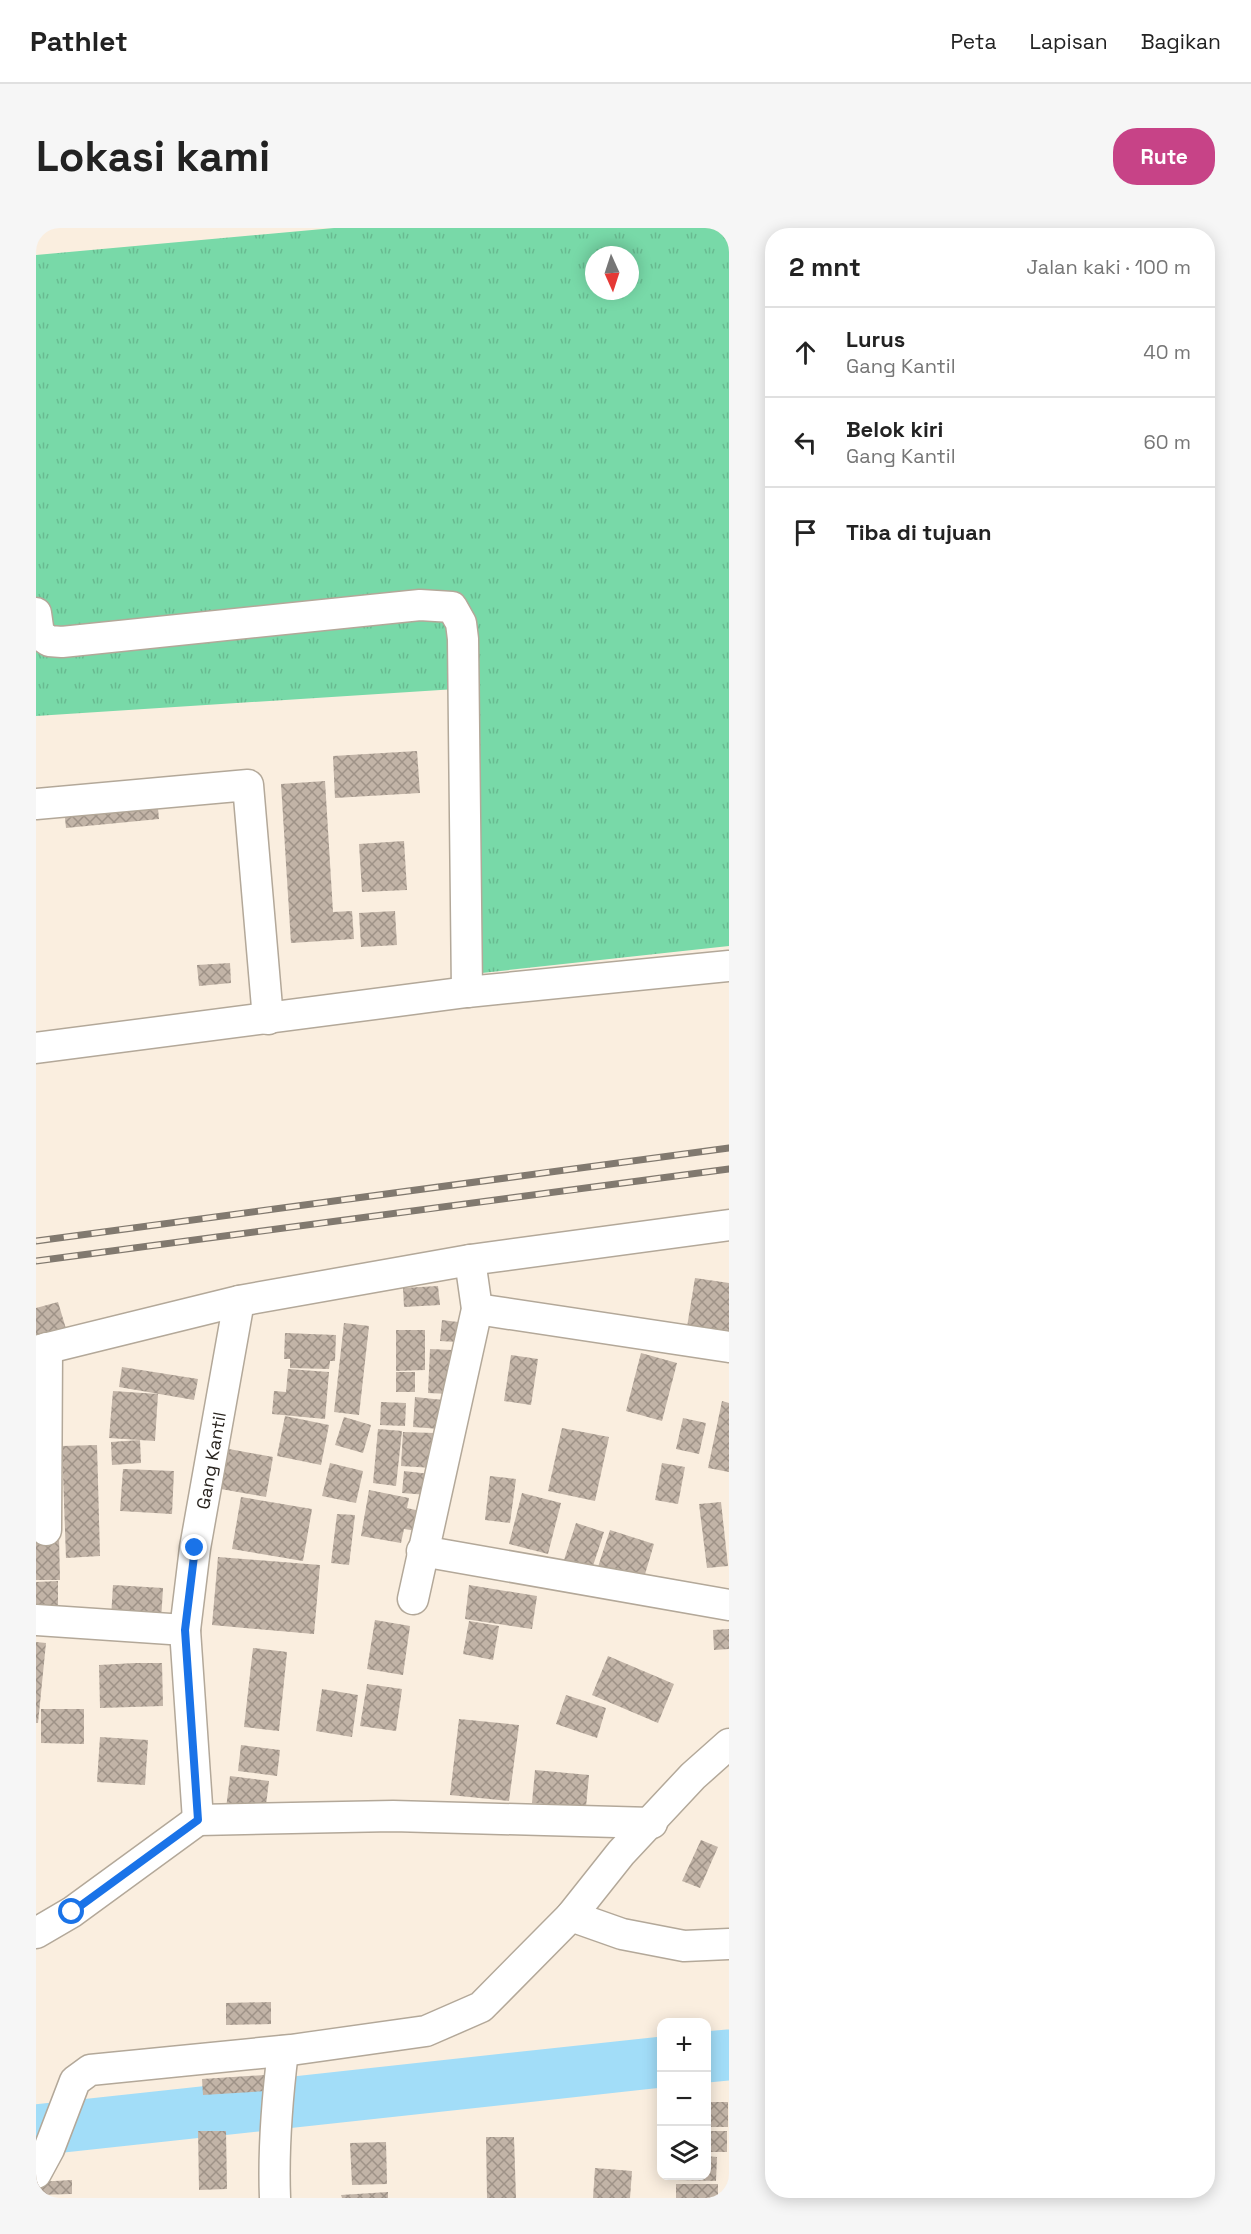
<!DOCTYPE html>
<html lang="id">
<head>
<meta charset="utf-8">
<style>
  :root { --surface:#fff; --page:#f6f6f6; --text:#222; --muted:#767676; --line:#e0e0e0; --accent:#c74387 }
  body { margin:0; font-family:"Space Grotesk",sans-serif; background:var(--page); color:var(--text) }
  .controls { position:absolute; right:18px; bottom:18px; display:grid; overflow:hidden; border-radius:12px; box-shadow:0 3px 15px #0003 }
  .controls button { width:54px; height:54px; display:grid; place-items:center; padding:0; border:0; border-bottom:2px solid var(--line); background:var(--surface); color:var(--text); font:30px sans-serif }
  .compass { position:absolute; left:549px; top:18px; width:54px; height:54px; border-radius:50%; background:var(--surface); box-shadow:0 3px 15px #0003; rotate:177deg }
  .stop { position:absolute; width:18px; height:18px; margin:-14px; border:4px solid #1a73e8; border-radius:50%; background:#fff }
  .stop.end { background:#1a73e8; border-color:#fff; box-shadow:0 2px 6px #0008 }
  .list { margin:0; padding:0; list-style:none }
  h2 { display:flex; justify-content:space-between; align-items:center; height:78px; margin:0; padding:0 24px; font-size:26px }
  h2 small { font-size:20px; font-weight:400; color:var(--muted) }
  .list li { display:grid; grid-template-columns:39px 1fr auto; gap:18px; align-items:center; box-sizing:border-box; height:90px; padding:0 24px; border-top:2px solid var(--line) }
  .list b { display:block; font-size:22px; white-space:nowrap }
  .list p { margin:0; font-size:20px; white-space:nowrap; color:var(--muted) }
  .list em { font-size:20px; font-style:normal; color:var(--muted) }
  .icon { flex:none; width:33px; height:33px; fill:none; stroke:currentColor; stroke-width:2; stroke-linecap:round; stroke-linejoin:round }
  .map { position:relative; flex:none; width:693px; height:1970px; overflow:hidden; border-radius:24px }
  header { display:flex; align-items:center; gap:36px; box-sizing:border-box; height:84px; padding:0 30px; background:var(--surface); border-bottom:2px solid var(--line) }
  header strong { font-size:28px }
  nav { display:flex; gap:33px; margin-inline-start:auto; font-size:21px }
  .intro { display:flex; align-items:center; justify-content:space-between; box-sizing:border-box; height:144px; padding:0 36px }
  h1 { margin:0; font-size:42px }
  .button { padding:15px 27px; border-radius:24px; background:var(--accent); color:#fff; font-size:21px; font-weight:700 }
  main { display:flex; gap:36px; padding:0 36px }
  aside { flex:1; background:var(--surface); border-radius:24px; box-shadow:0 3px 15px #0003 }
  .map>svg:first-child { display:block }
</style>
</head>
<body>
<header>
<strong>Pathlet</strong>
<nav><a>Peta</a><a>Lapisan</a><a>Bagikan</a></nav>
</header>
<div class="intro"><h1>Lokasi kami</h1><a class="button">Rute</a></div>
<main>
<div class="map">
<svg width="693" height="1970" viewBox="0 0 693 1970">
  <defs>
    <pattern id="grass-tufts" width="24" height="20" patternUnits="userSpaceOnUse" patternTransform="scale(1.5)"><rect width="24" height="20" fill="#78d9a8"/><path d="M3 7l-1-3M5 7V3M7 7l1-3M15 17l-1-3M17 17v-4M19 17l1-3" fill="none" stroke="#68ba90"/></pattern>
    <pattern id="building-cross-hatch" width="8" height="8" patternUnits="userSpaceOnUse" patternTransform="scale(1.5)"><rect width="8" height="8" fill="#c2b4a7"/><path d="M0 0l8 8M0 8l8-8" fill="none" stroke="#9e9287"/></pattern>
  </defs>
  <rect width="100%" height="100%" fill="#faeedf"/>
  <path fill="url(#grass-tufts)" fill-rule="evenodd" d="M298,0h395v718l-266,29 -7,-286 -420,27v-461zM558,27h36v36h-36z"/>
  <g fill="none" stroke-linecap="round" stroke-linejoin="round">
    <path stroke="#a2ddf8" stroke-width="51" d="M670,1829l23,-2
      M0,1902l626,-68"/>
  </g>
  <path fill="url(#building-cross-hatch)" d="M381,523l3,42 -85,5 -2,-42z
    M119,550l4,41 -93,9 -4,-41z
    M289,553l8,131 19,-1 2,28 -63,4 -10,-159z
    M368,613l3,49 -45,2 -3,-48z
    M359,683l2,34 -36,2 -2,-34z
    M194,735l1,20 -32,3 -2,-21z
    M659,1050l34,5v51l-42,-7z
    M402,1058l2,19 -36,2 -1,-19z
    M22,1074l9,30 -31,9v-33z
    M406,1092l16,2 -2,20 -16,-1z
    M308,1095l25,3 -10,89 -25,-3z
    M360,1102h29v40l-29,1z
    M249,1105l51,2 -1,26h-5l-1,8 -39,-1v-9h-6z
    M394,1121l22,1 -2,44 -22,-1z
    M605,1125l36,10 -15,58 -36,-10z
    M475,1127l27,4 -7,46 -27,-4z
    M86,1139l76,12 -4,21 -75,-13z
    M252,1141l41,3 -4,47 -53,-5 2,-23 12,1z
    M360,1144h19v20h-19z
    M77,1163l45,3 -3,47 -46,-3z
    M379,1169l28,3 -3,29 -27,-2z
    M686,1173l7,2v69l-21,-4z
    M345,1174l25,1 -1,23 -25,-1z
    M249,1188l44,9 -8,40 -44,-9z
    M308,1189l27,8 -8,28 -28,-8z
    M647,1190l23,5 -7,31 -23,-5z
    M526,1200l47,9 -14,64 -47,-10z
    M342,1201l24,2 -6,55 -23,-3z
    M367,1204l31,1 -1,35 -32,-2z
    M104,1212l1,23 -29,2 -1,-23z
    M61,1217l3,111 -34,2 -4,-112z
    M193,1221l44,8 -7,40 -45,-8z
    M294,1235l33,8 -7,32 -34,-7z
    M626,1235l23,4 -7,37 -23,-4z
    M87,1241l51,2 -2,43 -52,-3z
    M368,1243l26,3 -2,21 -26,-2z
    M454,1248l26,3 -6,44 -25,-3z
    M333,1262l40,8 -2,10 13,3 -3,20 -13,-2 -3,14 -40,-7z
    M486,1265l39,10 -13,51 -39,-10z
    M205,1269l71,12 -9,52 -71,-12z
    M685,1274l7,64 -21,2 -8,-64z
    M301,1286l18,1 -6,50 -18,-2z
    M540,1295l28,9 -12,37 -28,-9z
    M574,1302l44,14 -11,37 -45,-14z
    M0,1308h23l1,44h-24z
    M182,1329l102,8 -6,69 -102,-9z
    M22,1353v30h-22v-29z
    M77,1357l50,3 -2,33 -50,-3z
    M433,1357l68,11 -5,33 -67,-10z
    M339,1392l35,6 -7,49 -36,-6z
    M433,1393l30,5 -6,34 -30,-6z
    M693,1401v20l-15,1 -1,-20z
    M0,1414l10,1 -8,80h-2z
    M217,1420l34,4 -8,79 -35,-4z
    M572,1428l66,28 -16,39 -66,-28z
    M99,1435h27l1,43 -63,2 -1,-43z
    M331,1456l35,5 -6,42 -36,-5z
    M286,1461l36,6 -6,42 -36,-6z
    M530,1467l40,13 -9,30 -41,-14z
    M5,1481h43v35l-43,-1z
    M423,1491l60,6 -10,76 -59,-6z
    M64,1509l48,3 -3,45 -48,-3z
    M205,1517l39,5 -3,26 -39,-5z
    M499,1542l54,5 -3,32 -54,-4z
    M194,1548l39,5 -4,32 -39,-4z
    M665,1612l17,7 -18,41 -18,-7z
    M235,1774v22l-45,1v-22z
    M229,1847l1,16 -63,4 -1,-16z
    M670,1874h22v25h-22z
    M162,1903h28l1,58 -28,1z
    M670,1903h21v21h-21z
    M450,1909h28l2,61h-29z
    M350,1914l1,42 -35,1 -2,-42z
    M670,1928l11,1 -1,24 -40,-1v-4h30z
    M559,1940l37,3 -2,27h-37z
    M36,1952v14l-36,1v-13z
    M640,1956h42v14h-42z
    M352,1964v6h-46l-1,-3z"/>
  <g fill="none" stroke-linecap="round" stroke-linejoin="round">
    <defs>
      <g id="minor">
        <path d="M0,385l3,21 10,7 13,1 358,-37 32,2 9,16 2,16 4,353"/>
        <path d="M0,576l212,-19 20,234"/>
        <path d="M0,820l431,-56 262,-26"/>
        <path d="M441,1081l252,38"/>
        <path d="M0,1123l203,-50 231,-41 259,-35"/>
        <path d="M10,1302l1,-182"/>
        <path d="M386,1323l307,54"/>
        <path d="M377,1371l64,-290 -7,-49"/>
        <path d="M0,1392l149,10"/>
        <path id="s1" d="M162,1592l-13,-190 10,-82 44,-247"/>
        <path d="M162,1592l195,-4 259,7"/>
        <path d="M535,1688l51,18 62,12 45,-2"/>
        <path d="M0,1705l36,-21 126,-92"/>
        <path d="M0,1945l13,-24 26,-68 15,-11 201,-20 135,-19 55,-24 90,-91 50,-63 72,-77 36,-32"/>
        <path d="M239,1970c-2,-50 2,-98 8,-147"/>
      </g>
    </defs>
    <use href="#minor" stroke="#b3a899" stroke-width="33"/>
    <use href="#minor" stroke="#fff" stroke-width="30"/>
    <defs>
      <path id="rail" d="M0,1013l693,-93
        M0,1033l693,-92"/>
    </defs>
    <use href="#rail" stroke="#81796f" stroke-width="7"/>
    <use href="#rail" stroke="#faeedf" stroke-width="4.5" stroke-dasharray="14" stroke-linecap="butt"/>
  </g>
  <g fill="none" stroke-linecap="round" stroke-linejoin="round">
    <path stroke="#1a73e8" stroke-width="8" d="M36,1684l126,-92 -13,-190 10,-82"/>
  </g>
  <g text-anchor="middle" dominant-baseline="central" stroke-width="5" stroke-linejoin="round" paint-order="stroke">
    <g font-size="18" fill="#29241f" stroke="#faeedf">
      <text stroke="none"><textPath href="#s1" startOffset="362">Gang Kantil</textPath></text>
    </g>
  </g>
</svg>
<div class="controls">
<button>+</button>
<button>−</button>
<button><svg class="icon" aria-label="layers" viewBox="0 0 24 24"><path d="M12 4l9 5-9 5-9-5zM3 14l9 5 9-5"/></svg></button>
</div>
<svg class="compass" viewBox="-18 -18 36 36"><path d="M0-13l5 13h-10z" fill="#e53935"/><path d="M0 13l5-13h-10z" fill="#767676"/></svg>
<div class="stop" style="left:36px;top:1684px"></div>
<div class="stop end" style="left:159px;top:1320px"></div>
</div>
<aside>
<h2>2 mnt<small>Jalan kaki · 100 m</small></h2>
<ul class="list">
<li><svg class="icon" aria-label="ahead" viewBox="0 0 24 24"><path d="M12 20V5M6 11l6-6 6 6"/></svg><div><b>Lurus</b><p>Gang Kantil</p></div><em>40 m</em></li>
<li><svg class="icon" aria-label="left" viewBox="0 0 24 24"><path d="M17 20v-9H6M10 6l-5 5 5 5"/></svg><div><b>Belok kiri</b><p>Gang Kantil</p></div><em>60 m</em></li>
<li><svg class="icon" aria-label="arrive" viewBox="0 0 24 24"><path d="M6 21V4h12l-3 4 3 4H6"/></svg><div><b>Tiba di tujuan</b></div></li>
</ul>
</aside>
</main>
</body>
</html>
